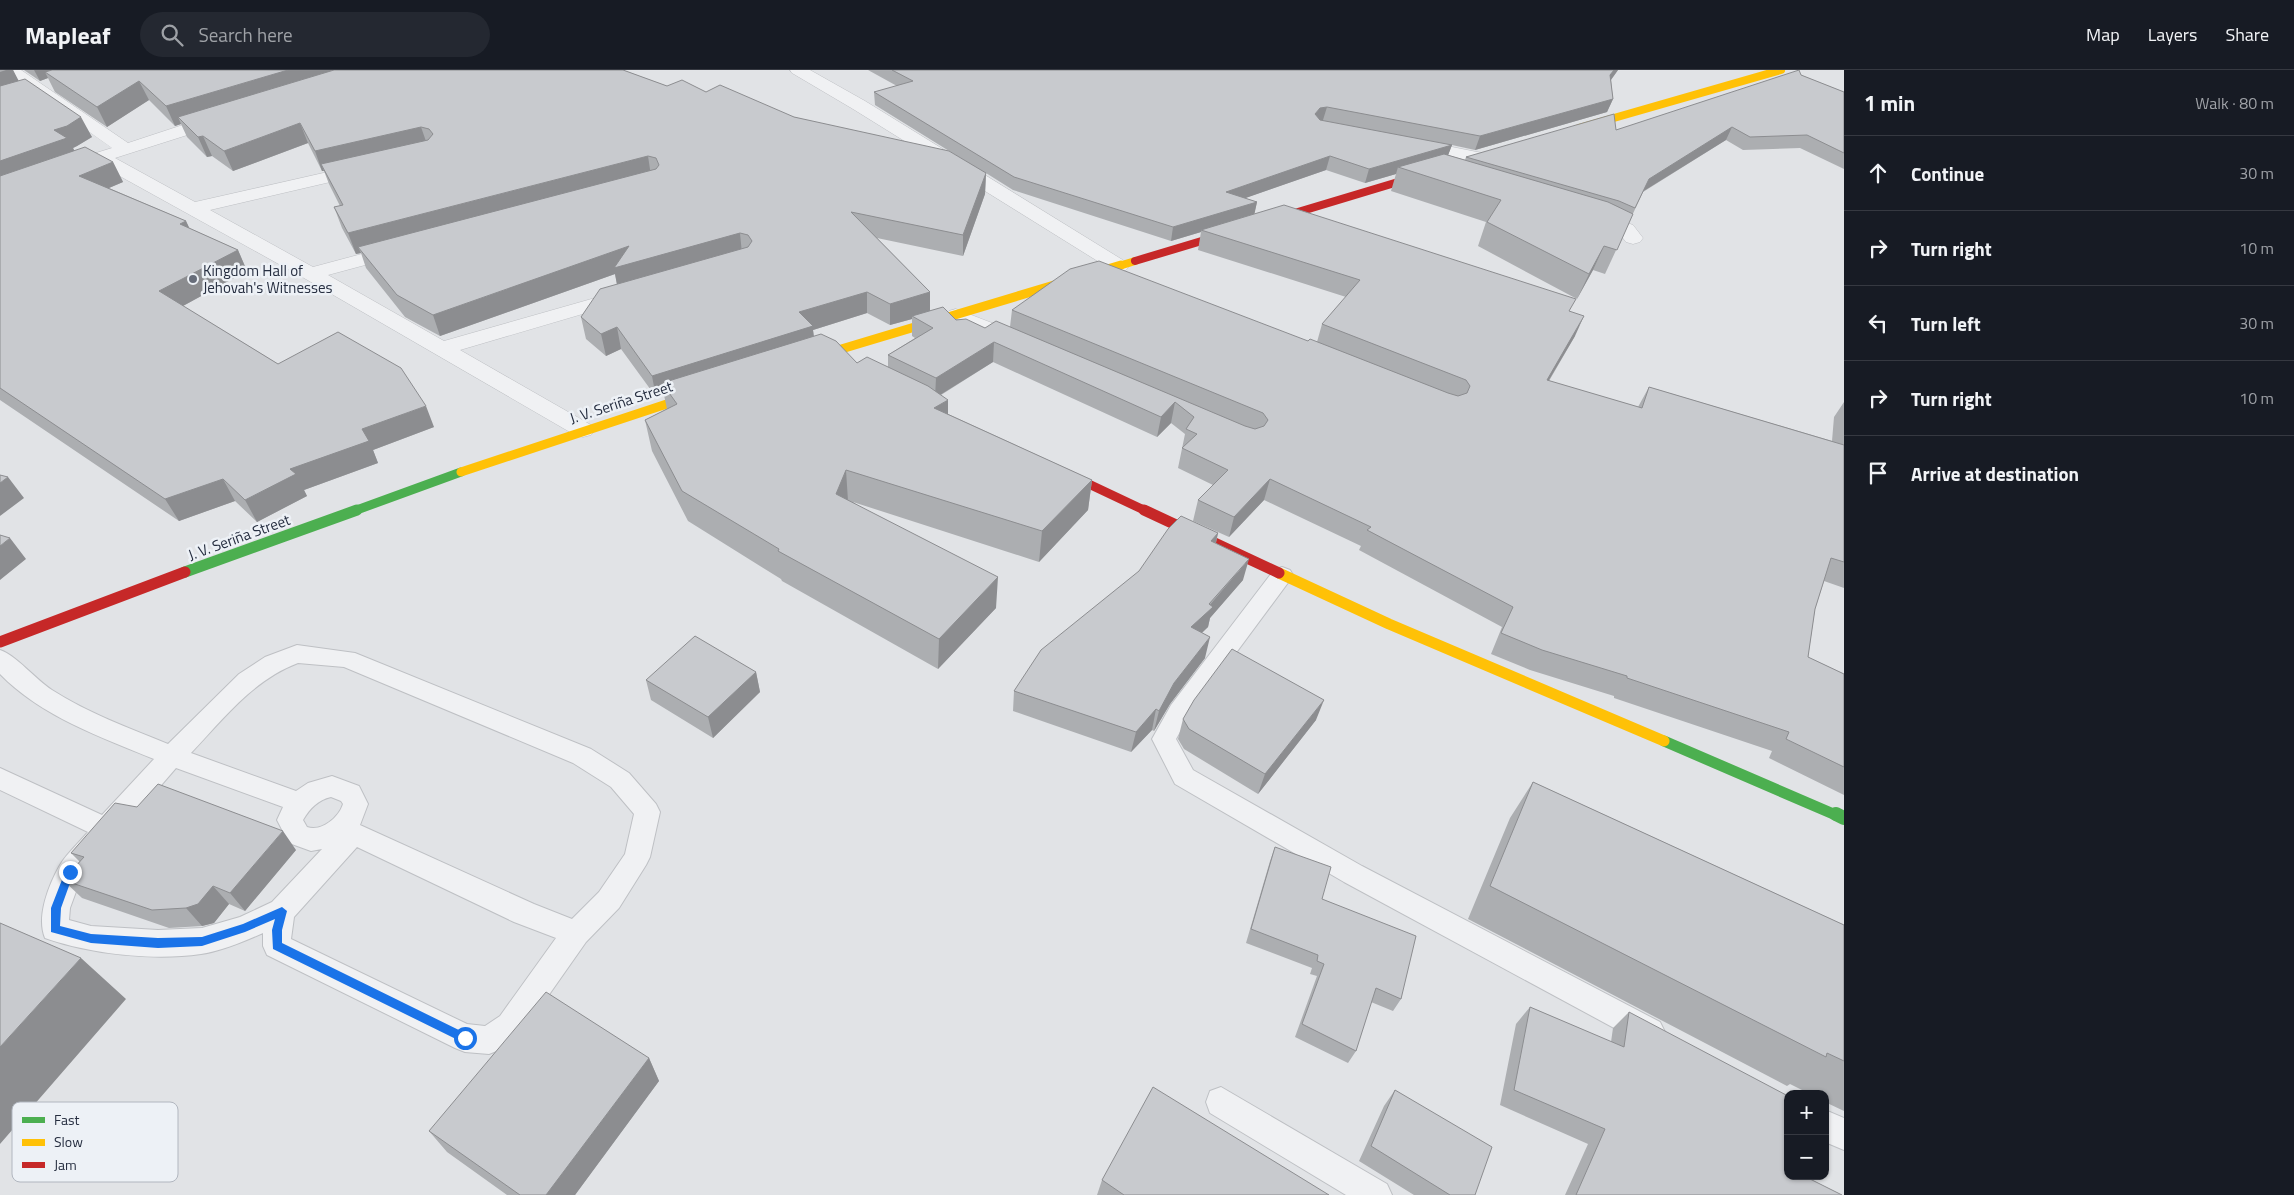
<!DOCTYPE html>
<html lang="en">
<head>
<meta charset="utf-8">
<style>
  :root { --surface:#171b24; --page:#242831; --text:#f1f3f6; --muted:#9ea1a6; --line:#363941 }
  body { margin:0; font-family:"Titillium Web",sans-serif; background:var(--page); color:var(--text) }
  .controls { position:absolute; right:15px; bottom:15px; display:grid; overflow:hidden; border-radius:10px; box-shadow:0 1px 4px #0004 }
  .controls button { width:45px; height:45px; display:grid; place-items:center; padding:0; border:0; border-bottom:1px solid var(--line); background:var(--surface); color:var(--text); font:25px sans-serif }
  .stop { position:absolute; width:15px; height:15px; margin:-11px; border:4px solid #1a73e8; border-radius:50%; background:#fff }
  .stop.end { background:#1a73e8; border-color:#fff; box-shadow:0 1px 5px #0008 }
  .list { margin:0; padding:0; list-style:none }
  h2 { display:flex; justify-content:space-between; align-items:center; height:65px; margin:0; padding:0 20px; font-size:21px }
  h2 small { font-size:16px; font-weight:400; color:var(--muted) }
  .list li { display:grid; grid-template-columns:32px 1fr auto; gap:15px; align-items:center; box-sizing:border-box; height:75px; padding:0 20px; border-top:1px solid var(--line) }
  .list b { display:block; font-size:19px; white-space:nowrap }
  .list em { font-size:16px; font-style:normal; color:var(--muted) }
  .icon { flex:none; width:28px; height:28px; fill:none; stroke:currentColor; stroke-width:2; stroke-linecap:round; stroke-linejoin:round }
  .map { position:relative; flex:none; width:1844px; height:1125px; overflow:hidden }
  header { display:flex; align-items:center; gap:30px; box-sizing:border-box; height:70px; padding:0 25px; background:var(--surface); border-bottom:1px solid var(--line) }
  header strong { font-size:24px }
  nav { display:flex; gap:28px; margin-inline-start:auto; font-size:18px }
  .search { width:350px; height:45px; background:var(--page); display:flex; align-items:center; gap:12px; box-sizing:border-box; padding:0 18px; border-radius:28px; color:var(--muted); font-size:19px }
  main { display:flex }
  aside { flex:1; background:var(--surface) }
  .map>svg:first-child { display:block }
</style>
</head>
<body>
<header>
<strong>Mapleaf</strong>
<div class="search"><svg class="icon" aria-label="search" viewBox="0 0 24 24"><circle cx="10" cy="10" r="6"/><path d="M15 15l6 6"/></svg>Search here</div>
<nav><a>Map</a><a>Layers</a><a>Share</a></nav>
</header>
<main>
<div class="map">
<svg width="1844" height="1125" viewBox="0 0 1844 1125">
  <rect width="100%" height="100%" fill="#e1e3e6"/>
  <g fill="none" stroke-linecap="round" stroke-linejoin="round">
    <defs>
      <path id="lane" d="M1282,497l8,3 3,5 -3,5 -103,139 -11,20 17,31 169,96 298,156 5,10 -5,10 -10,4 -10,-4 -296,-160 -169,-98 -23,-45 19,-34 103,-135z
        M297,575l58,8 236,96 38,24 27,31 4,8 -10,45 -4,8 -27,43 -33,34 -66,94 -21,14 -10,4 -24,-2 -10,-4 -188,-93 -4,-9v-13c-18,8 -41,18 -62,21 -47,7 -111,0 -156,-16 -9,-21 4,-54 15,-73 7,-12 19,-22 28,-33l-88,-42v-22l102,47 52,-56c-54,-22 -113,-43 -154,-85v-24c16,5 36,30 52,40 36,23 77,38 116,54l71,-70 26,-17zM298,593l46,4 229,96 38,24 23,27 -9,40 -26,38 -27,27 -38,-15 -174,-79 8,-21 -9,-18 -27,-10 -24,7 -12,8 -105,-38c32,-34 62,-73 107,-90zM176,698l107,39 -6,13 12,23 22,8 11,-2 -50,53 -32,15 -38,11 -44,2 -67,-4 -22,-6 1,-12 11,-30zM331,727l10,4 2,3c-4,13 -21,28 -36,23l-4,-7c7,-12 15,-20 28,-23zM357,777l157,75 42,16 -56,78 -15,10 -18,-2 -176,-85 3,-22z
        M1221,1017l166,97 5,11h-46l-136,-82 -4,-11 4,-11z
        M1825,1040l19,8v32l-19,-8z"/>
      <path id="street" d="M2,0h19l107,73 85,-28h12l3,4 -3,4 -110,35 80,44 168,-38 6,1 3,4 -3,4 -159,37 103,57 86,-23 7,2 3,4 -3,4 -78,21 116,66 172,-49 7,-2 7,2 3,4 -3,4 -170,50 131,75 4,5 -4,5 -8,2 -8,-2 -271,-157 -206,-114 -9,2 -6,-1 -3,-4 3,-4 29,-9z
        M790,0h20l55,31 261,161 3,4 -3,4 -7,2 -7,-2 -259,-161 -61,-36z
        M1412,69l65,13 6,1 3,4 -3,4 -6,1 -71,-14 -3,-4 3,-4z
        M1591,140l42,15 10,13 -3,4 -7,2 -7,-2 -7,-9 -35,-13 -3,-4 3,-4z
        M956,239l72,28 3,5 -3,5 -8,1 -8,-1 -63,-28 -4,-4 4,-4z"/>
    </defs>
    <use href="#lane" stroke="#bec0c4" stroke-width="2"/>
    <use href="#street" stroke="#bec0c4" stroke-width="1"/>
    <use href="#lane" fill="#f0f1f3" fill-rule="evenodd"/>
    <use href="#street" fill="#f0f1f3" fill-rule="evenodd"/>
    <path stroke="#4caf50" stroke-width="9" d="M354,441l107,-39"/>
    <path stroke="#4caf50" stroke-width="11" d="M185,502l172,-62
      M1664,671l174,75"/>
    <path stroke="#4caf50" stroke-width="14" d="M1836,744l8,4"/>
    <path stroke="#ffc107" stroke-width="8" d="M1579,58l202,-58
      M1116,197l19,-6"/>
    <path stroke="#ffc107" stroke-width="9" d="M808,289l313,-94
      M461,402l239,-79"/>
    <path stroke="#ffc107" stroke-width="11" d="M1279,503l110,51 275,117"/>
    <path stroke="#c62828" stroke-width="8" d="M1135,191l293,-88"/>
    <path stroke="#c62828" stroke-width="9" d="M1057,399l89,42"/>
    <path stroke="#c62828" stroke-width="11" d="M1144,440l135,63
      M0,572l185,-70"/>
  </g>
  <path fill="#acaeb1" fill-rule="evenodd" d="M0,0h13l5,11 74,56 -15,9 -4,2 1,2 39,12 10,20 -14,6 77,33 3,7 49,22 9,21 -64,35 95,58 156,63 -61,23 5,13 -74,27 3,6 -50,26 -22,-21 -56,20 -179,-121z
    M24,0h599l44,16 39,6 88,25 168,42 -87,-54 -1,-13 23,-6 -29,-16h750l-7,10 2,19 -6,13 -132,38 -23,-5 -4,10 17,5 1,-3 150,-27 185,-55 43,17v77l-44,-21 -57,2 -17,-10 -83,52 -38,82 -12,-4 -16,29 -99,-53 8,-24 -95,-31 5,-17 -31,9 -39,-13 -81,28 12,4 -3,12 316,98 5,24 -26,45 89,26 11,-20 183,54 2,-24 10,-15v186l-20,-7 -9,28 -7,48 36,17v121l-75,-37 3,-7 -158,-53v-2l-84,-26 -39,-16 11,-27 -143,-77 2,-4 -97,-46 -35,37 -36,-16 5,-21 15,-15 -35,-17 7,-34 -14,-11 -14,14 -164,-75 -52,33 7,19 144,66 -4,30 -49,52 -186,-60 143,106 -58,61 -156,-88 -1,-2 -93,-58 -36,-70 -7,-31 22,-11 -3,-14 -8,2 -35,-48 -15,7 -20,-17 -5,-22 36,-33 -2,-10 -175,62 -35,-19 -39,-49 -5,-15 -5,1 -14,-26 -8,-21 6,-1 -11,-22 -5,-13h-2l-14,-28 -75,28 -21,-15 -5,1 -20,-20 -6,-13 -6,2 -26,-26 -42,27 -52,-35 -7,-14 -8,3zM986,103l27,17 158,51 30,-9 -3,18 148,47 -24,27 -5,18 -305,-32 -2,17 -25,1 -55,-17v-19l-53,-54 86,18 22,-62zM867,243l23,12 22,-6v17l3,2 -27,17v12l-31,-4 -43,-27 -1,-6z
    M1218,463l-2,10 27,37 -33,38 -2,9 -6,6 3,25 -35,46 -16,27 -2,-1 -21,22 -118,-41 1,-20z
    M756,602l4,20 -47,46 -62,-38 -5,-20z
    M1183,649l133,1 -58,74 -74,-45 -6,-10z
    M1533,712l311,143v186l-19,-9v-8h-15l-20,-10 -3,2 -319,-167 42,-101z
    M1275,777l47,52 79,100 -8,12 -22,-9 -15,49 -8,12 -53,-26 22,-61 -7,-2 2,-6 -66,-25 24,-82z
    M296,780l-51,61 -16,-7 -15,19 -12,3 -33,2 -87,-30 -19,-18 17,-18 -9,-9z
    M1530,937l81,35 2,-14 16,-16 159,164 54,19h-277l23,-51 -88,-39 16,-81z
    M649,988l10,23 -84,114h-68l-60,-43 -18,-21z
    M1395,1020l80,105h-61l-55,-34 25,-55z
    M1102,1110l227,15h-232z"/>
  <path fill="#8c8d90" d="M6,0h7l9,17 -22,8v-23z
    M34,0h41l-30,2 3,6 -8,3z
    M288,0h70l-180,47 3,7 -6,2 -9,-20z
    M1614,0h4l-13,18 5,-13z
    M139,11l10,19 -42,27 -10,-20z
    M1613,29l-6,13 -132,38 5,-14z
    M1327,37l-4,13 -6,1 -2,-7 5,-6z
    M81,47l11,20 -15,9 -4,2 5,10 -78,27v-24l54,-31z
    M300,53l8,20 -75,28 -9,-20z
    M421,57l7,20 -107,17 3,7h-2l-7,-20z
    M1732,57l-6,13 -84,52 7,-13z
    M203,66l9,20 -5,1 -9,-20z
    M1452,75l-5,13 -49,9 -2,7 -31,9 4,-14z
    M648,86l3,20 -293,71 3,6 -5,1 -8,-21z
    M1330,86l-4,14 -103,36 3,-14z
    M113,92l10,20 -33,14 -11,-20z
    M986,103l-1,21 -22,62v-21z
    M1257,132l-3,14 -53,14v2l-30,9 2,-14z
    M186,151l10,21 -16,-18z
    M740,163l2,21 -124,36 -3,-16 -175,62 -7,-21 196,-69z
    M1604,176l-11,24 -16,29 12,-25z
    M238,180l9,21 -77,42 -11,-22z
    M867,222v21l-54,17 2,18 -153,35 2,12 -8,2 -4,-21 147,-64z
    M930,222v21l-18,3v3l-22,6v-21z
    M1584,246l-9,20 -38,64 10,-20z
    M617,257l4,22 -15,7 -5,-22z
    M994,272l-1,20 -58,36 1,-20z
    M948,330v31l-14,-23z
    M1175,332l-4,21 -14,14 4,-20z
    M426,336l8,21 -61,23 5,13 -74,27 3,6 -50,26 -12,-22 45,-31 72,-40z
    M846,400l2,31 -12,-7z
    M8,407l16,21 -24,18v-33z
    M223,409l12,22 -56,20 -14,-22z
    M1270,409l-6,21 -35,37 5,-20z
    M1092,410l-4,30 -49,52 3,-31z
    M1218,463l-5,21 -2,-13z
    M10,468l16,21 -26,21v-34z
    M1249,489l-6,21 -33,38 -2,9 -22,20 5,-20z
    M998,507l-2,31 -58,61 1,-30z
    M1210,567l-5,21 -35,46 -16,27 5,-20 15,-28z
    M756,602l4,20 -47,46 -5,-21z
    M1324,630l-8,20 -58,74 7,-20z
    M1156,639l-4,21 -21,22 5,-20z
    M283,761l13,19 -51,61 -15,-18z
    M213,816l16,18 -15,19 -12,3 -16,-18z
    M81,888l45,41 -126,145v-97z
    M649,988l10,23 -84,114h-29z"/>
  <path fill="#c8cace" stroke="#8c8d90" d="M52,0h236l-122,36 -27,-25 -42,26 -52,-35z
    M334,0h289l44,16 15,-6 24,12 14,-7 74,32 155,34 37,22 -23,62 -112,-23 79,80 -40,12 -23,-12 -68,20 14,14 -161,50 -35,-49 -16,7 -20,-17 19,-28 148,-42 4,-6 -4,-6 -8,-2 -126,35 15,-22 -196,69 -36,-20 -39,-48 298,-78 3,-4 -3,-7 -8,-2 -300,77 -14,-26 9,-2 -22,-41 107,-24 5,-6 -4,-5 -8,-2 -106,24 -15,-28 -76,28 -21,-15 -5,1 -20,-20z
    M892,0h722l-4,5 3,24 -133,37 -153,-29 -7,1 -5,6 5,6 132,25 -83,24 -39,-13 -104,36 31,10 -84,25 -159,-50 -140,-85 39,-11z
    M1799,0l2,5 43,17v61l-37,-18 -57,2 -18,-10 -83,52 -14,29 -16,-7 -153,-44 148,-43 2,16z
    M25,9l56,38 -14,9 -13,4 13,8 -67,23v-75z
    M85,77l28,15 -34,14 107,45 -6,3 58,26 -79,41 119,73 60,-32 63,36 25,38 -64,23 7,12 -79,28 6,5 -51,26 -22,-21 -58,20 -165,-111v-212z
    M1444,84l164,48 25,12 -16,36 -13,-4 -15,28 -102,-52 14,-22 -103,-33z
    M1284,135l292,94 -7,12 15,5 -37,64 95,28 7,-21 195,58v117l-13,-4 -16,51 -7,48 36,17v93l-58,-28 3,-7 -162,-54v-2l-85,-26 -41,-17 12,-26 -146,-77 4,-3 -101,-48 -36,38 -36,-17 30,-30 -46,-22 15,-14 -11,-5 8,-12 -19,-15 -14,15 -167,-75 -58,36 -48,-23 45,-27 -21,-12 31,-9 13,13 10,-1 19,9 11,-7 249,105 10,3 9,-3 4,-6 -5,-7 -251,-103 58,-41 29,-8 209,80 2,-2 138,54 10,3 9,-3 3,-7 -4,-6 -144,-56 38,-44 -159,-50z
    M821,264l15,7 21,22 10,-6 61,29 20,14 -14,8 158,72 -50,51 -196,-61 -10,24 162,83 -59,62 -161,-88 1,-2 -97,-58 -37,-71 32,-16 -15,-21z
    M0,405l8,2 -8,6z
    M1181,446l37,17 -7,8 38,18 -40,45 4,3 -22,20 19,10 -36,46 -15,28 -3,-2 -20,23 -122,-41 27,-41 98,-79 29,-42z
    M0,465l10,3 -10,8z
    M695,566l61,36 -48,45 -62,-37z
    M1232,579l92,51 -59,74 -76,-45 -6,-10 11,-19z
    M1533,712l311,143v136l-17,-8 -1,4 -336,-171z
    M158,714l125,47 -53,62 -17,-7 -15,18 -12,4 -34,2 -89,-30 21,-23 -13,-4 44,-50 22,4z
    M1275,777l56,20 -9,32 94,37 -15,63 -25,-11 -20,63 -54,-27 22,-60 -7,-3 1,-6 -67,-26z
    M0,853l81,35 -81,89z
    M546,922l103,66 -103,137h-26l-91,-64z
    M1530,937l94,40 5,-35 159,84v80h16l38,19h-266l29,-66 -91,-39z
    M1153,1017l176,108h-205l-22,-15z
    M1395,1020l97,57 -17,48h-25l-79,-49z"/>
  <path fill="#1a73e8" d="M70,798l4,4 -13,36 -1,18 31,8 67,4 44,-1 41,-13 39,-17 5,4 -5,19v13l187,92v7h-7l-189,-93 -1,-19 3,-11 -30,13 -43,14 -44,2 -67,-5 -40,-11v-24l14,-36z"/>
  <circle fill="#676d7a" stroke="#edf1f6" stroke-width="2" cx="193" cy="209" r="5"/>
  <g text-anchor="middle" dominant-baseline="central" stroke-width="5" stroke-linejoin="round" paint-order="stroke">
    <g font-size="15" fill="#262e40" stroke="#edf1f6" text-anchor="start">
      <text x="203" y="200">Kingdom Hall of<tspan x="203" dy="17">Jehovah's Witnesses</tspan></text>
    </g>
    <g font-size="15" fill="#262e40" stroke="#edf1f6">
      <text transform="translate(621 332) rotate(-18)">J. V. Seriña Street</text>
      <text transform="translate(239 467) rotate(-20)">J. V. Seriña Street</text>
    </g>
  </g>
  <rect x="12" y="1032" width="166" height="80" rx="8" fill="#edf1f6" stroke="#b1b6bf" stroke-width="1"/>
  <rect x="22" y="1047" width="23" height="6" fill="#4caf50"/>
  <rect x="22" y="1069" width="23" height="7" fill="#ffc107"/>
  <rect x="22" y="1092" width="23" height="6" fill="#c62828"/>
  <g font-size="14" fill="#262e40">
    <text x="54" y="1055">Fast</text>
    <text x="54" y="1077">Slow</text>
    <text x="54" y="1100">Jam</text>
  </g>
</svg>
<div class="controls">
<button>+</button>
<button>−</button>
</div>
<div class="stop" style="left:465px;top:968px"></div>
<div class="stop end" style="left:70px;top:802px"></div>
</div>
<aside>
<h2>1 min<small>Walk · 80 m</small></h2>
<ul class="list">
<li><svg class="icon" aria-label="ahead" viewBox="0 0 24 24"><path d="M12 20V5M6 11l6-6 6 6"/></svg><div><b>Continue</b></div><em>30 m</em></li>
<li><svg class="icon" aria-label="right" viewBox="0 0 24 24"><path d="M7 20v-9h11M14 6l5 5-5 5"/></svg><div><b>Turn right</b></div><em>10 m</em></li>
<li><svg class="icon" aria-label="left" viewBox="0 0 24 24"><path d="M17 20v-9H6M10 6l-5 5 5 5"/></svg><div><b>Turn left</b></div><em>30 m</em></li>
<li><svg class="icon" aria-label="right" viewBox="0 0 24 24"><path d="M7 20v-9h11M14 6l5 5-5 5"/></svg><div><b>Turn right</b></div><em>10 m</em></li>
<li><svg class="icon" aria-label="arrive" viewBox="0 0 24 24"><path d="M6 21V4h12l-3 4 3 4H6"/></svg><div><b>Arrive at destination</b></div></li>
</ul>
</aside>
</main>
</body>
</html>
